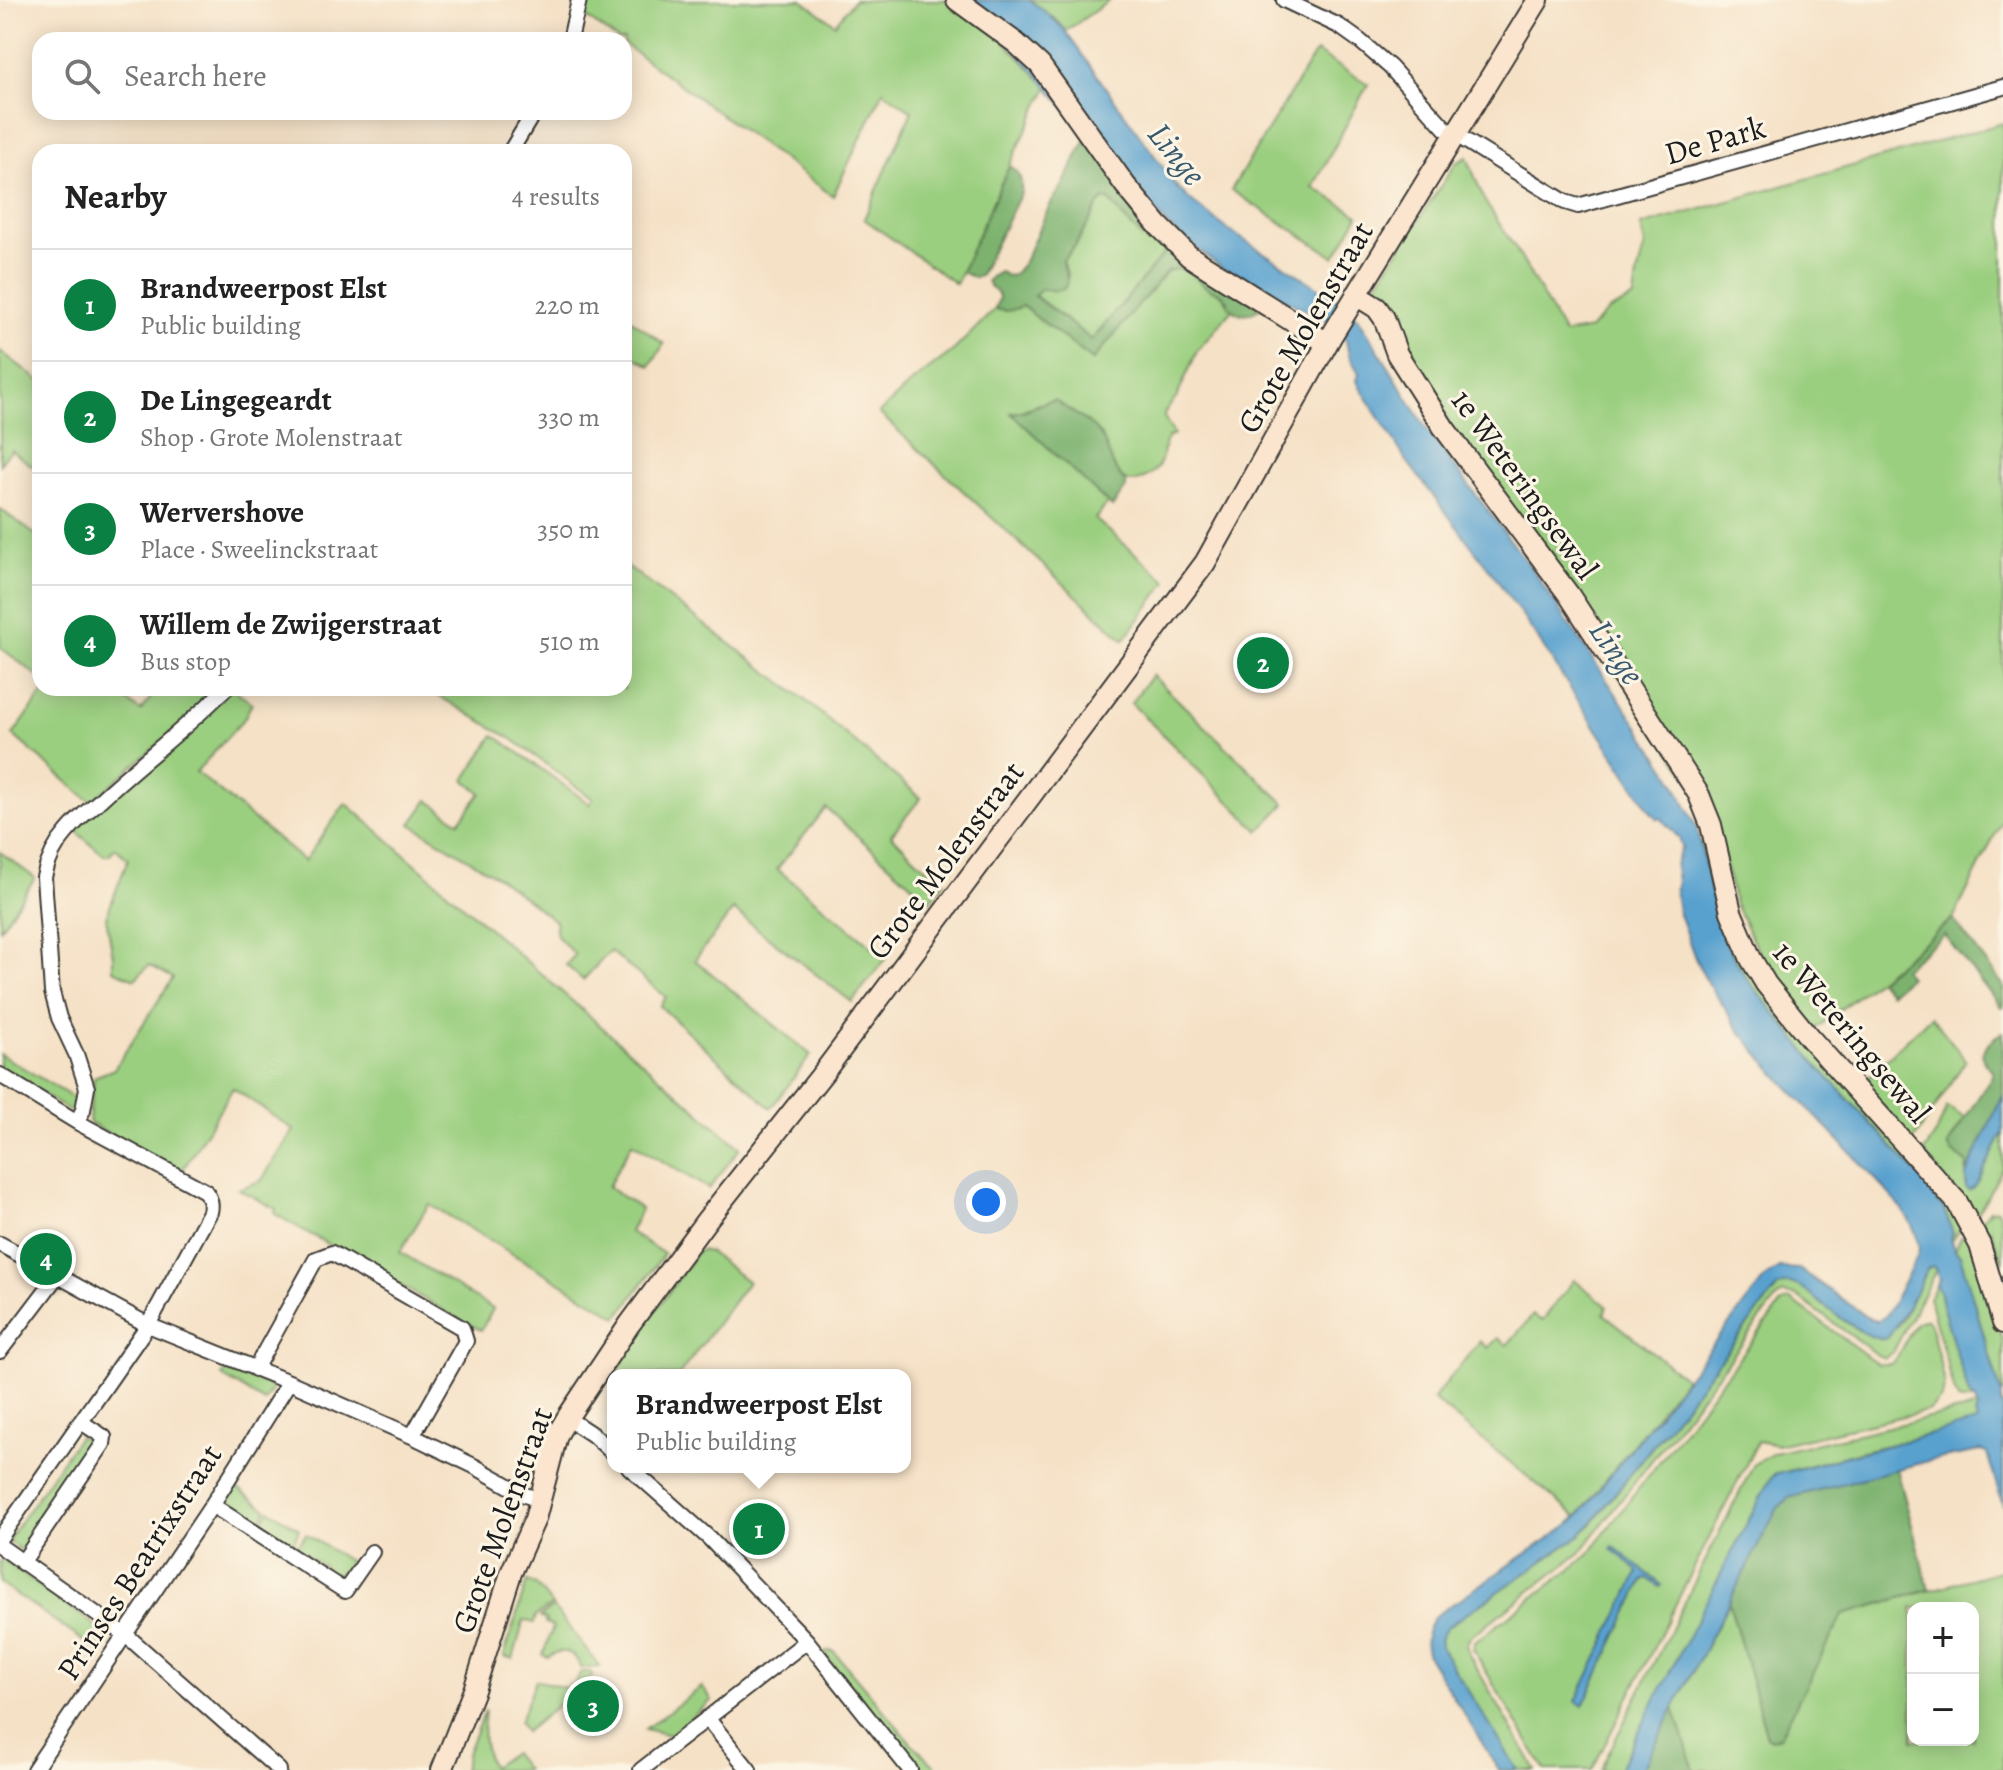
<!DOCTYPE html>
<html lang="en">
<head>
<meta charset="utf-8">
<style>
  :root { --surface:#fff; --page:#f6f6f6; --text:#222; --muted:#767676; --line:#e0e0e0; --accent:#0b8043 }
  body { margin:0; font-family:Alegreya,serif; background:var(--page); color:var(--text) }
  .controls { position:absolute; right:24px; bottom:24px; display:grid; overflow:hidden; border-radius:16px; box-shadow:0 4px 20px #0003 }
  .controls button { width:72px; height:72px; display:grid; place-items:center; padding:0; border:0; border-bottom:2px solid var(--line); background:var(--surface); color:var(--text); font:40px sans-serif }
  .you { position:absolute; left:986px; top:1202px; width:28px; height:28px; margin:-20px; border:6px solid #fff; border-radius:50%; background:#1a73e8; box-shadow:0 0 0 12px #1a73e833 }
  .badge { display:grid; place-items:center; width:52px; height:52px; border-radius:50%; background:var(--accent); color:#fff; font-size:26px; font-weight:700 }
  .pin { position:absolute; translate:-50% -50%; border:4px solid #fff; box-shadow:0 2px 8px #0006 }
  .popup { position:absolute; left:607px; top:1369px; width:304px; height:104px; box-sizing:border-box; display:grid; place-content:center; border-radius:16px; background:var(--surface); filter:drop-shadow(0 2px 6px #0005); font-size:26px; white-space:nowrap; color:var(--muted) }
  .popup b { font-size:30px; color:var(--text) }
  .popup::after { content:''; position:absolute; left:50%; top:100%; margin-left:-16px; border:16px solid transparent; border-top-color:var(--surface) }
  .list { margin:0; padding:0; list-style:none }
  h2 { display:flex; justify-content:space-between; align-items:center; height:104px; margin:0; padding:0 32px; font-size:34px }
  h2 small { font-size:26px; font-weight:400; color:var(--muted) }
  .list li { display:grid; grid-template-columns:52px 1fr auto; gap:24px; align-items:center; box-sizing:border-box; height:112px; padding:0 32px; border-top:2px solid var(--line) }
  .list b { display:block; font-size:30px; white-space:nowrap }
  .list p { margin:0; font-size:26px; white-space:nowrap; color:var(--muted) }
  .list em { font-size:26px; font-style:normal; color:var(--muted) }
  .icon { flex:none; width:44px; height:44px; fill:none; stroke:currentColor; stroke-width:2; stroke-linecap:round; stroke-linejoin:round }
  .map { position:relative; flex:none; width:2003px; height:1770px; overflow:hidden }
  .search { position:absolute; background:var(--surface); box-shadow:0 4px 20px #0003; left:32px; top:32px; width:600px; height:88px; display:flex; align-items:center; gap:20px; box-sizing:border-box; padding:0 28px; border-radius:24px; color:var(--muted); font-size:30px }
  .panel { position:absolute; background:var(--surface); box-shadow:0 4px 20px #0003; left:32px; top:144px; width:600px; height:552px; border-radius:24px }
  .map>svg:first-child { display:block }
</style>
</head>
<body>
<div class="map">
<svg width="2003" height="1770" viewBox="0 0 2003 1770">
  <rect width="100%" height="100%" fill="#fcf5e5"/>
  <filter id="ink" filterUnits="userSpaceOnUse"><feTurbulence type="fractalNoise" baseFrequency=".0125" numOctaves="2"/><feDisplacementMap in="SourceGraphic" scale="16" xChannelSelector="R" yChannelSelector="G"/><feConvolveMatrix kernelMatrix="1 2 1 2 8 2 1 2 1" color-interpolation-filters="sRGB"/></filter>
  <filter id="wash" filterUnits="userSpaceOnUse"><feTurbulence type="fractalNoise" baseFrequency=".006" numOctaves="4" result="noise"/><feDisplacementMap in="SourceGraphic" scale="32" xChannelSelector="R" yChannelSelector="G"/><feGaussianBlur stdDeviation="1.8" result="paint"/><feColorMatrix in="noise" values="0 0 0 0 0 0 0 0 0 0 0 0 0 0 0 0 0 1.4 0 .05"/><feComposite in="paint" operator="in"/></filter>
  <g filter="url(#wash)">
    <rect width="100%" height="100%" fill="#f5e1c6"/>
    <path fill="#9bcf80" stroke="#5c764e" stroke-width="2" fill-rule="evenodd" d="M583,0h219l33,24 19,-24h92l53,36 49,51 -39,79 -53,118 -92,-65 48,-108 -29,-20 -50,105 -209,-152v-4h-6l-38,-27z
      M1029,0h81l-44,31 -12,-13z
      M1316,52l52,32 -55,103 46,28 -24,42 -104,-67z
      M2003,123v696l-50,100 -137,110 -30,-37 -27,-39 -24,-49 -22,-90 -254,-374 -75,-131c-7,-7 -12,-11 -10,-21l82,-125 11,-6 17,43 32,49 48,85 26,-5 18,-18 26,-13 3,-23 8,-30 -4,-19z
      M1104,199l5,1 21,25 32,13 9,7 -79,95 -58,-45 8,-6 14,2 12,-14 -5,-17 12,-13 24,-43z
      M1181,267l10,5 15,15 16,7 10,16 -35,41 -20,46 -12,15 -1,5 10,17 -6,3c-5,10 -4,22 -11,31 -3,5 -9,8 -15,11 -15,8 -22,-1 -29,-14l-58,-65c-16,2 -29,10 -43,14l96,89 -13,16 72,62 -43,59 -245,-227 33,-31 42,-32 41,-41 9,2 18,-5 71,54 74,-89z
      M624,314l40,30 -14,22 -26,-16z
      M0,351l40,30v41l-2,3 2,1v46l-29,-22 -11,14z
      M0,509l40,29v140l-40,-31z
      M624,564l181,136 116,98 -30,37 28,27 26,20 -15,19 -104,-93 -49,61 109,89 -34,44 -119,-92 -38,50 116,95 -40,53 -111,-102 6,-9 -56,-46 -27,29 -17,-15 9,-10 -18,-19 -2,-15 -56,-43 -88,-54 17,-24 31,22 22,-29 -16,-13 29,-45 96,69 3,-5 -81,-60 -87,-51h199z
      M1152,675l133,129 -26,27 -128,-128z
      M47,688h62l32,23 17,-23h58l-12,17 -113,97 -78,-67z
      M232,688l20,15 -8,16 -48,53 108,89 42,-58 394,345 -31,41 -77,-46 -24,44 33,22 -11,23 34,22 -46,63 -189,-113 -29,48 93,57 -12,21 -15,-7 -191,-109 1,-5 -38,-20 23,-8 33,-51 -61,-42 -52,85 -90,-49 -2,-4 5,-43 20,-8 59,-91 -24,-13 -14,14 -22,-9v-14l-7,-39 22,-58 -13,-11 -6,7h-5l-24,-20 -4,-7z
      M1701,842h2l3,2 19,73 238,307 -11,17 -1,-3 2,-5 -10,-26 -6,-5 -13,-21 -107,-116 -70,-86 -15,-25 -16,-41z
      M0,852l35,26 -35,51z
      M1931,1016l35,44 -53,81 -51,-58z
      M0,1054l82,49 -6,8 -4,1 -72,-43z
      M1947,1107l18,11 -17,27 19,18 6,26 30,-56v35l-26,47h-5l-48,-63 12,-18z
      M1990,1210c3,0 5,-1 7,0 6,5 6,44 6,54l-12,-35 -3,1c12,26 15,43 15,71l-25,-75z
      M1968,1233l15,35 20,73v51l-2,1 -41,-138 -5,-5 6,-13z
      M701,1250l8,2 39,30 -69,93h-53l-11,-7 82,-116z
      M1932,1266l3,2v4l-42,80 -8,6 -6,-2 -84,-61 -13,-1 -5,4 -197,255 -110,84 -4,8 3,10 67,115h-18l-75,-118c-5,-11 -3,-16 4,-25l131,-90 13,-12 186,-237c8,-5 13,-6 22,-2l59,44 37,-2 6,-7 26,-52z
      M1574,1280l33,26 -3,8 81,64 -108,139 -144,-118 47,-58 8,7 10,-10 9,7 26,-30 9,6z
      M1936,1285l3,5 3,15 32,94 -12,2 -4,-1 -3,-7 -26,-95z
      M1791,1300l87,64h13l5,-5 20,-36 7,-3h4l3,4 15,59 -3,14 -12,13 -153,35 -19,-4 -166,329h-47l-70,-117 -2,-4 2,-7 105,-80 9,-9 192,-249 5,-3z
      M227,1368l42,17 3,5 -8,12 -42,-26z
      M1977,1407v15l-4,2 -110,27 -89,24 -5,6 -150,289h-19l154,-306 20,-11z
      M79,1436l15,9 -70,104 -3,1 -12,-8 1,-5z
      M232,1485l35,24 -9,15 -28,-18c-6,-8 -3,-12 2,-21z
      M270,1510l29,19 -6,15 -3,1 -30,-20z
      M306,1534l44,28c-6,10 -12,15 -24,10l-1,-5 -28,-18 -1,-3z
      M0,1561l6,1 98,70 3,3 2,7 -8,11 -101,-70z
      M2003,1570v200h-309l-20,-62 55,-106 38,134 5,3 66,-114 5,-11zM1913,1608h60v132h-60z
      M527,1581l9,4 16,20 -16,11 -2,7 -10,-3 -11,39 -9,-3z
      M553,1607l47,60 -20,1c-3,-16 -19,-21 -32,-11l-5,-2 10,-28 -8,-4 1,-3 -6,-3z
      M828,1651h5l4,4 75,89 27,26h-21l-94,-117z
      M581,1672h9l3,4 -68,56 -6,-9 17,-43 29,8 10,-5z
      M702,1687l10,13 -42,35 -25,-6z
      M485,1710c-2,24 -4,35 7,57l21,-14 13,17h-63l4,-17z"/>
    <path fill="#7cb26e" stroke="#4c6745" stroke-width="2" d="M1086,139l76,99h-19l-13,-13 -21,-25 -5,-1 -5,5 -25,43 -11,13c0,11 8,18 1,29l-8,2 -14,-2 -8,7 58,44 79,-95 89,63c-8,6 -22,9 -30,0 -7,-10 3,-3 -6,-12 -5,-4 -12,-5 -18,-9 -17,-12 -13,-23 -39,-16l-74,89 -71,-54c-10,5 -16,6 -27,3l4,-11 -1,-5 -8,-6 -3,-6 5,-5 8,-4 7,4 6,-1 11,-13 26,-57 13,-20z
      M1009,166c12,5 13,16 12,27l-41,82 -5,3 -14,-6z
      M1049,401l6,-1c13,10 31,19 42,31 14,15 12,38 29,51v6l-14,19 -101,-94 12,-2z
      M1953,919l50,66v22h-2l-57,-72 -41,34 6,8 -19,16 -12,-13z
      M2003,1032v63l-37,80 1,-12 -16,-12 -3,-6 44,-69v-6c-21,-15 -4,-28 11,-38z
      M1897,1469l32,121 -86,24 -63,122 -8,3 -5,-3 -38,-134 48,-93 11,-11 9,-3z
      M1674,1708l20,62h-52z"/>
    <path fill="#58a1cf" stroke="#3a5e76" stroke-width="2" d="M972,0h57l12,8 22,20 114,159 14,14 39,30 106,68 23,20 69,112 104,138 140,208 24,49 20,87 8,22 8,19 15,25 70,86 107,116 13,21 6,5 10,26 -2,5 5,14 4,3 41,138v10l2,7v96l-16,-53 -7,-2 -48,9 -144,38 -11,11 -135,261h-23l150,-289 5,-6 203,-53 -2,-8 3,-6 -4,-9 -5,-4 -27,-90 -3,-15 -3,-5 3,-6 -3,-10 -4,-3 -5,3c-10,20 -19,41 -33,59 -2,3 -4,9 -7,10 -14,10 -75,-42 -88,-52 -9,-4 -14,-3 -22,2l-186,236 -13,13 -131,90c-7,9 -9,14 -4,24l75,119h-19l-70,-112c-7,-16 -3,-28 6,-42l133,-91 12,-11 187,-238 12,-8 20,1 70,49 8,3 9,-5 31,-59 2,-8 -3,-15 -8,-16 -21,-27 -104,-109 -42,-49 -36,-55 -10,-20 -17,-47 -3,-19 2,-10 -2,-17 7,-18 -3,-9 -18,-20 -4,1 -6,-7 -117,-179 -42,-60 -86,-113 -45,-72 -4,-7 2,-8 -10,-17 -3,-16 -21,-21 -97,-46 -59,-46z
      M2003,1095v38l-27,53 -7,5 -3,-3v-13z
      M1613,1546l49,39 -2,2 -13,-9 -4,2 -60,126 -7,-5 62,-128 -1,-3 -25,-21z"/>
  </g>
  <g filter="url(#ink)">
    <g fill="none" stroke-linecap="round" stroke-linejoin="round">
      <defs>
        <path id="street" d="M1284,0l55,26 21,15 30,26 55,61 120,74 13,4 425,-119
          M570,40l9,-40
          M510,152l24,-40
          M0,1075l77,47 128,69c5,7 7,12 5,21l-62,113 -148,213
          M77,1122l6,-12 4,-22 -11,-34 -17,-36 -7,-26 -8,-115c4,-17 11,-32 22,-44 9,-11 20,-21 31,-30 42,-40 89,-74 129,-115
          M0,1244l148,81 141,57 123,54 62,30 51,29 15,5
          M0,1351l57,-75
          M255,1369l61,-110 16,-6 130,75 4,13 -54,95
          M567,1418l26,17 20,18
          M629,1467l80,71 98,103 103,129
          M212,1505l133,86 27,-39
          M0,1546l126,89 153,135
          M22,1563l81,-119 1,-7 -23,-15
          M707,1718l42,52
          M34,1770l178,-265 77,-123
          M641,1770l166,-129"/>
        <path id="secondary" d="M957,0l59,43 24,22 85,120 33,40 31,31 138,87
          M1356,295l21,13 7,10 13,36 47,74 125,167 120,184 10,16 12,30 20,87 20,47 15,25 43,53 148,165 23,43 23,78
          M442,1770l32,-80 37,-117 24,-54 22,-84 10,-17 62,-93 77,-104 118,-149 381,-509 127,-228 206,-335"/>
      </defs>
      <use href="#street" stroke="#3d3a36" stroke-width="18"/>
      <use href="#secondary" stroke="#3d3a36" stroke-width="24"/>
      <use href="#street" stroke="#fff" stroke-width="14"/>
      <use href="#secondary" stroke="#fbe5cf" stroke-width="20"/>
    </g>
  </g>
  <g text-anchor="middle" dominant-baseline="central" stroke-width="6" stroke-linejoin="round" paint-order="stroke">
    <g font-size="32" fill="#1c1c1c" stroke="#fcf5e5">
      <text transform="translate(1715 140) rotate(-16)">De Park</text>
      <text transform="translate(1305 327) rotate(-60)">Grote Molenstraat</text>
      <text transform="translate(1525 484) rotate(54)">1e Weteringsewal</text>
      <text transform="translate(945 860) rotate(-53)">Grote Molenstraat</text>
      <text transform="translate(1852 1032) rotate(50)">1e Weteringsewal</text>
      <text transform="translate(502 1520) rotate(-70)">Grote Molenstraat</text>
      <text transform="translate(139 1562) rotate(-57)">Prinses Beatrixstraat</text>
    </g>
    <g font-size="34" font-style="italic" fill="#37586d" stroke="#fcf5e5">
      <text transform="translate(1177 154) rotate(51)">Linge</text>
      <text transform="translate(1617 652) rotate(56)">Linge</text>
    </g>
  </g>
</svg>
<div class="controls">
<button>+</button>
<button>−</button>
</div>
<div class="you"></div>
<div class="pin badge" style="left:759px;top:1529px">1</div>
<div class="popup"><b>Brandweerpost Elst</b>Public building</div>
<div class="pin badge" style="left:1263px;top:663px">2</div>
<div class="pin badge" style="left:593px;top:1706px">3</div>
<div class="pin badge" style="left:46px;top:1259px">4</div>
<div class="search"><svg class="icon" aria-label="search" viewBox="0 0 24 24"><circle cx="10" cy="10" r="6"/><path d="M15 15l6 6"/></svg>Search here</div>
<section class="panel">
<h2>Nearby<small>4 results</small></h2>
<ul class="list">
<li><span class="badge">1</span><div><b>Brandweerpost Elst</b><p>Public building</p></div><em>220 m</em></li>
<li><span class="badge">2</span><div><b>De Lingegeardt</b><p>Shop · Grote Molenstraat</p></div><em>330 m</em></li>
<li><span class="badge">3</span><div><b>Wervershove</b><p>Place · Sweelinckstraat</p></div><em>350 m</em></li>
<li><span class="badge">4</span><div><b>Willem de Zwijgerstraat</b><p>Bus stop</p></div><em>510 m</em></li>
</ul>
</section>
</div>
</body>
</html>
